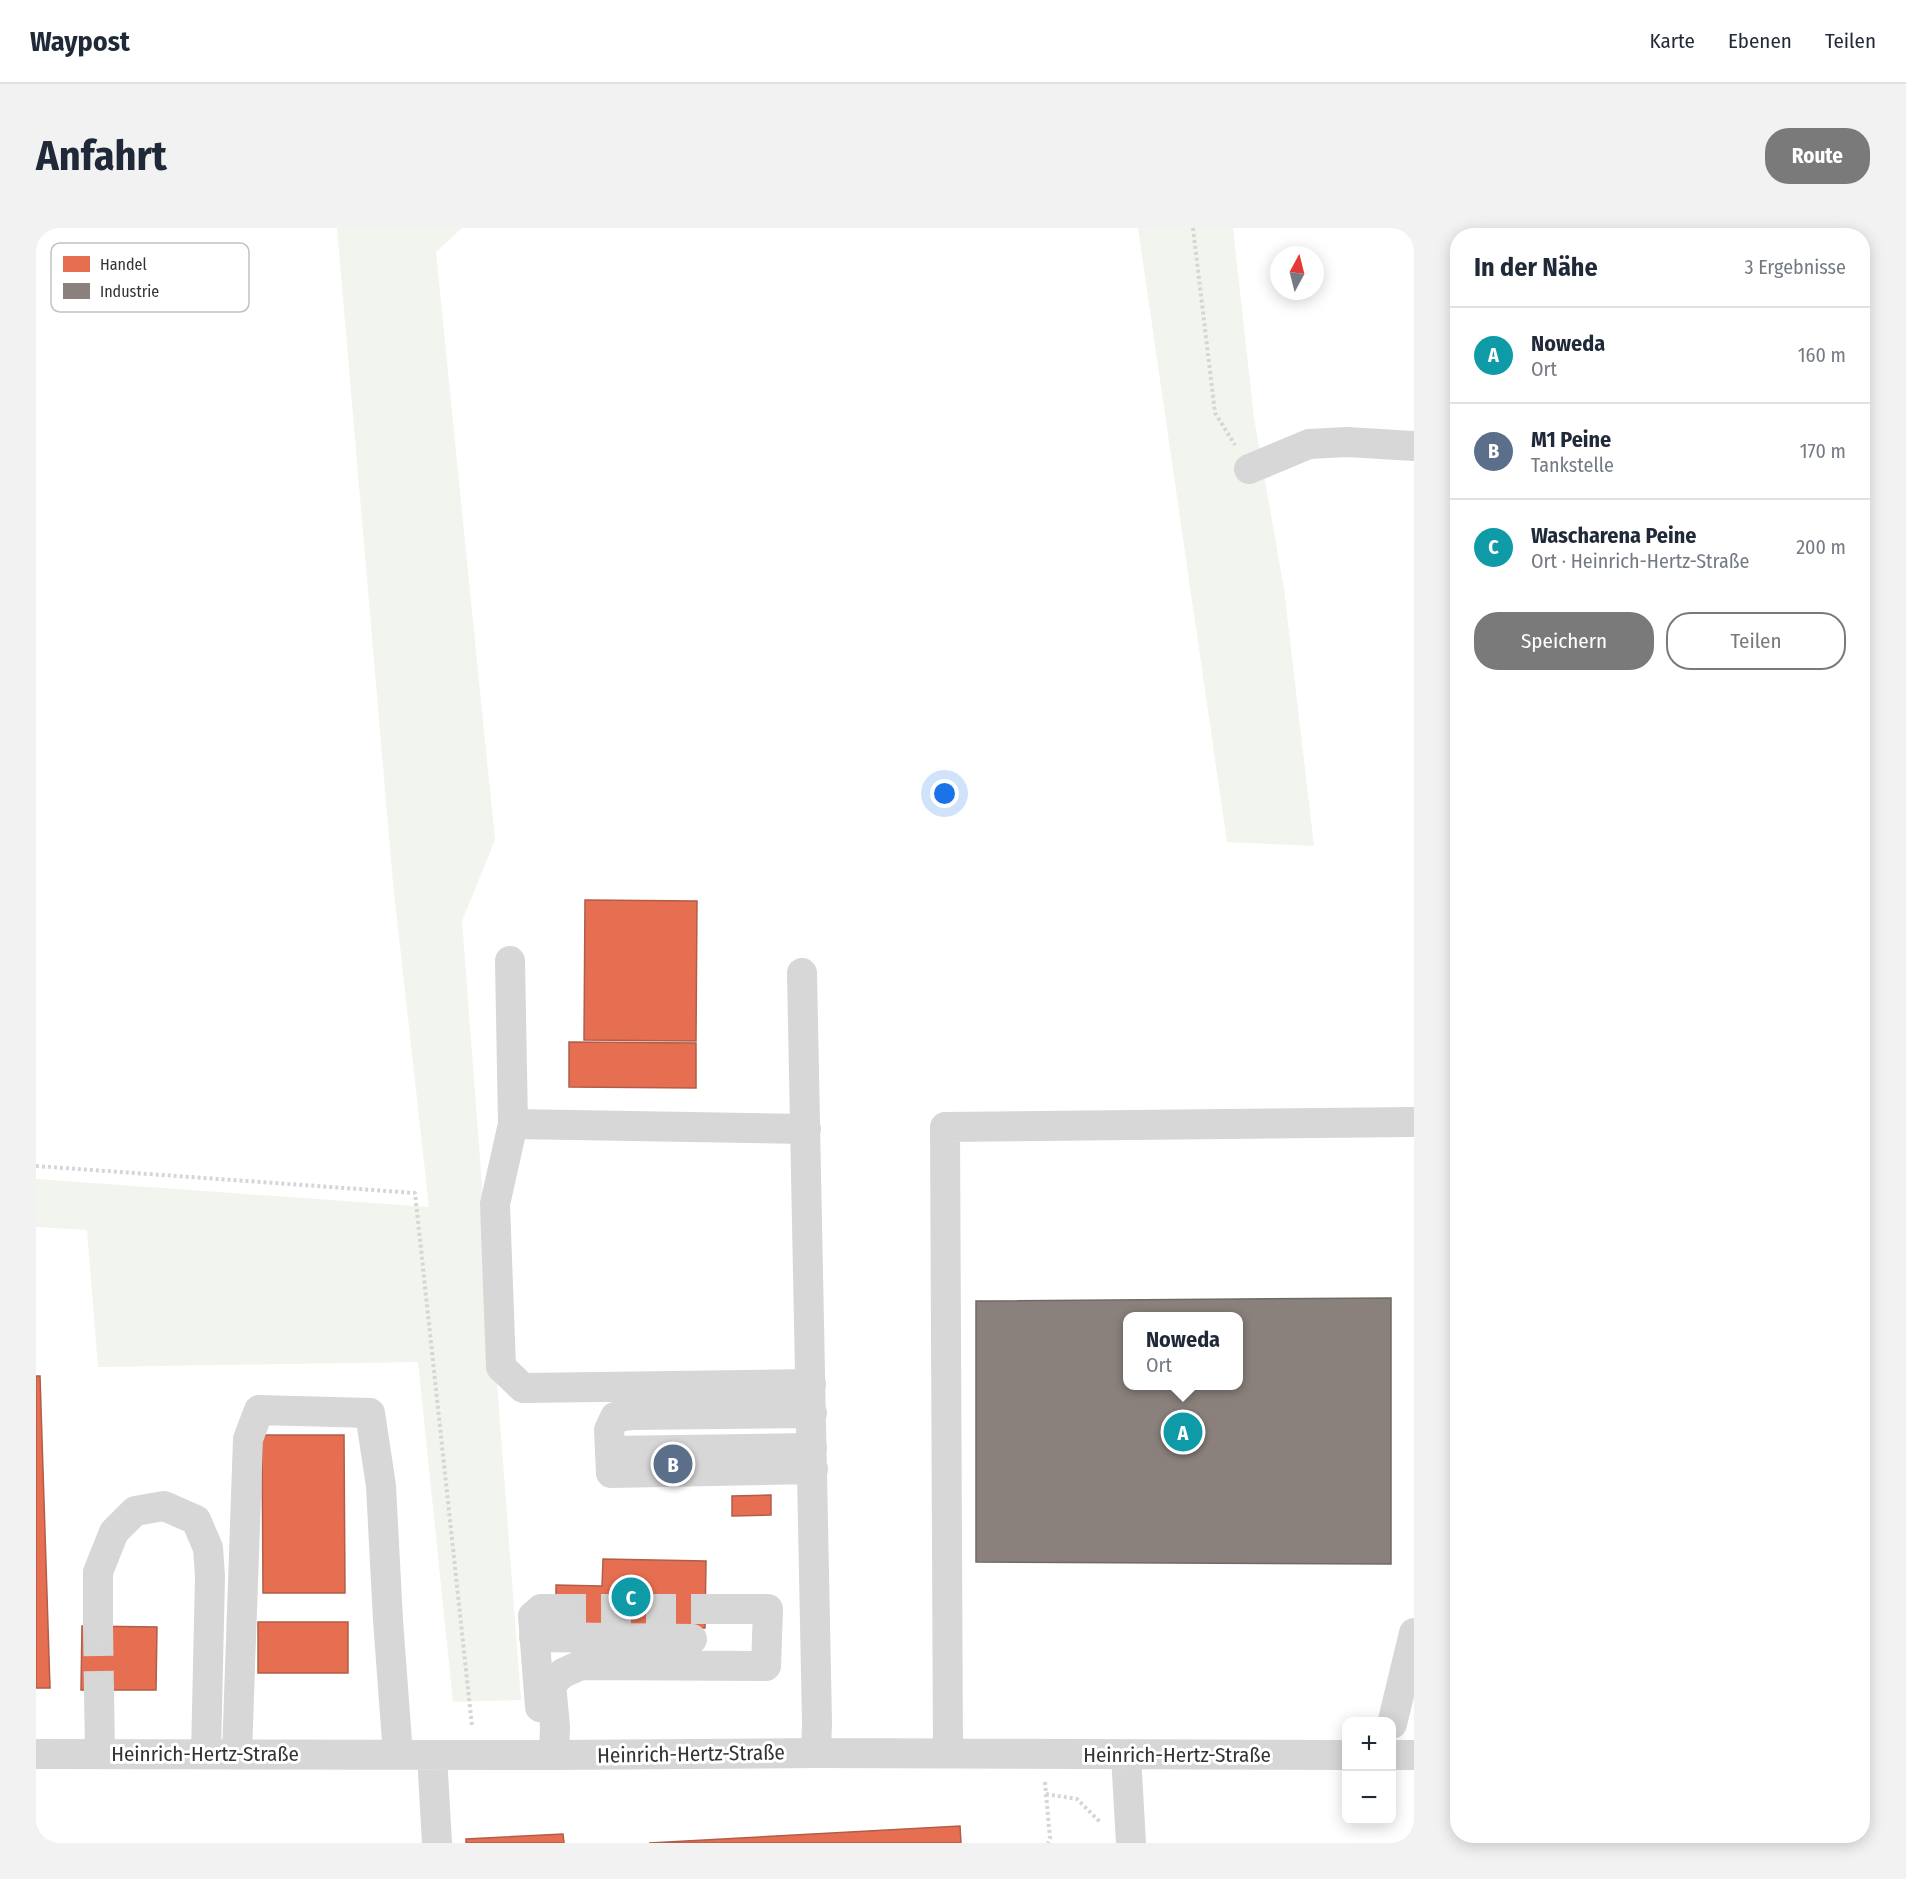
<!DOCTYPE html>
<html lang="de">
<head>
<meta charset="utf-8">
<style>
  :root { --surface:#fff; --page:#f2f2f3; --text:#1f2937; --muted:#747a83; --line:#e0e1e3; --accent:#7a7a7a }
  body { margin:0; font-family:"Fira Sans Condensed",sans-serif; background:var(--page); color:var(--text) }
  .controls { position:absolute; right:18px; bottom:18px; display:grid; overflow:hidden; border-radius:12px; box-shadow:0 3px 15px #0003 }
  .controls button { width:54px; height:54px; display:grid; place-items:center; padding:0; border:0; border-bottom:2px solid var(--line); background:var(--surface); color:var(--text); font:30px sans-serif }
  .compass { position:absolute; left:1234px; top:18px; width:54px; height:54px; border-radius:50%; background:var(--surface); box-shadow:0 3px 15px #0003; rotate:7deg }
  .you { position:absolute; left:909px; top:566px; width:21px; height:21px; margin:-15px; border:4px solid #fff; border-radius:50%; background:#1a73e8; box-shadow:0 0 0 9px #1a73e833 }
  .badge { display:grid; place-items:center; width:39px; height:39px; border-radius:50%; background:var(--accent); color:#fff; font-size:20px; font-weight:700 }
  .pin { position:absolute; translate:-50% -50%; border:3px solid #fff; box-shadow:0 2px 6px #0006 }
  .popup { position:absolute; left:1087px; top:1084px; width:120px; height:78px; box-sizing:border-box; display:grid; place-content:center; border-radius:12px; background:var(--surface); filter:drop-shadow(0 2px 4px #0005); font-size:20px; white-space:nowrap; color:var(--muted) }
  .popup b { font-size:22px; color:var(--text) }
  .popup::after { content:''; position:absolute; left:50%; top:100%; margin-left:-12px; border:12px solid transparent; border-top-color:var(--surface) }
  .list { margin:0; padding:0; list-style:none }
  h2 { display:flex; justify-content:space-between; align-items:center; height:78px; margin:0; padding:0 24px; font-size:26px }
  h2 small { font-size:20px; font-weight:400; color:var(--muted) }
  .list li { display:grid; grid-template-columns:39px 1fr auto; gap:18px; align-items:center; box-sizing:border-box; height:96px; padding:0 24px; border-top:2px solid var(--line) }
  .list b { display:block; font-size:22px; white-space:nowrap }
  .list p { margin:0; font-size:20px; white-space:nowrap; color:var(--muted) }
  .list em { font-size:20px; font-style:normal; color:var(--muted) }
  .actions { display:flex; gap:12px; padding:18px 24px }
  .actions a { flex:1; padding:14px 0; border:2px solid var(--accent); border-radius:24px; text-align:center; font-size:21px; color:var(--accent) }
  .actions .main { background:var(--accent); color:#fff }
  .map { position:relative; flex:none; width:1378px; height:1615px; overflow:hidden; border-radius:24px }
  header { display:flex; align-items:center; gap:36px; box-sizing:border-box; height:84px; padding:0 30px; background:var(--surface); border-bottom:2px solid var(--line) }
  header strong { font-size:28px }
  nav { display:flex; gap:33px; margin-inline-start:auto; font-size:21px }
  .intro { display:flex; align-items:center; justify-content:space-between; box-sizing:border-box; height:144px; padding:0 36px }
  h1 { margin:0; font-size:42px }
  .button { padding:15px 27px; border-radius:24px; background:var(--accent); color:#fff; font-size:21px; font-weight:700 }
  main { display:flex; gap:36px; padding:0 36px }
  aside { flex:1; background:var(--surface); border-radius:24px; box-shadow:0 3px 15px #0003 }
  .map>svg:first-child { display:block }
</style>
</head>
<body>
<header>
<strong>Waypost</strong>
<nav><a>Karte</a><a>Ebenen</a><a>Teilen</a></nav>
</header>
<div class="intro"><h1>Anfahrt</h1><a class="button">Route</a></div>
<main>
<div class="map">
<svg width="1378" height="1615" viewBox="0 0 1378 1615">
  <rect width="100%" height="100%" fill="#fff"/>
  <path fill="#f1f5ed" d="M301,0h125l-26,24 59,588 -33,81 59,779 -68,2 -35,-340 -320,5 -11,-137 -51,-3v-48l393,28 -36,-324z
    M1102,0h95l21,190 30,171 30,257 -87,-4z"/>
  <path fill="#e76f51" stroke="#b15d48" stroke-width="1.5" d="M549,672l112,1 -1,140 -112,-1z
    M533,814l127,1v45l-127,-1z
    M0,1148h4l10,312h-14z
    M226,1207h82l1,158h-82z
    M735,1267v20l-39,1v-20z
    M567,1331l103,2 -1,67 -149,-1v-42l46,1z
    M222,1394h90v51h-90z
    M46,1398l75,1 -1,63h-75z
    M924,1598l1,17h-312z
    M527,1606l1,9h-98v-4z"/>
  <path fill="#8a817c" stroke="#706a66" stroke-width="1.5" fill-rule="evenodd" d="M1355,1070v266l-415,-2v-261zM1092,1088h110v70h-110z"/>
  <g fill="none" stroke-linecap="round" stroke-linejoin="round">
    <path stroke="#d6d6d6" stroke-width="30" stroke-dasharray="30 15" stroke-linecap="butt" d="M520,1381h150
      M62,1398l1,64"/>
    <path stroke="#d6d6d6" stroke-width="4" stroke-dasharray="3 3" stroke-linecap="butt" d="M1157,0l22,185 20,32
      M0,938l379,27 57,533
      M1009,1554l1,12 31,5 23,23
      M1010,1566l4,44 -2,5"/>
    <path stroke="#d7d7d7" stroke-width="30" d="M1213,241l60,-25 38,-2 67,4
      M474,733l3,163 293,5
      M766,745l15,750 -1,30
      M477,896l-18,80 6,163 22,21 288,-4
      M776,1185l-180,2 -17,2 -6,13 2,43 202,-4
      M574,1223l202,-3
      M62,1398v-54l16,-40 21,-21 29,-5 32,14 12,28 2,28 -4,178
      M498,1409l158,2
      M63,1462l1,64
      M504,1479l-7,-91 8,-7h15
      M1356,1496l22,-91
      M912,1525l-3,-626 469,-5
      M0,1526l518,1 262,-2 530,2
      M201,1526l11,-315 11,-29 111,3 11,73 7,134 10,135
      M396,1527l5,88
      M518,1527l1,-28 -4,-43 12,-11 18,-8 185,1 2,-57h-62
      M1090,1527l5,88
      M1356,1527h22"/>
  </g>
  <g text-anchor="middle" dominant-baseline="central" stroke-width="6" stroke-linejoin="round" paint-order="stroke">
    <g font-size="21" fill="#333" stroke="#fff">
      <text x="169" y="1526">Heinrich-Hertz-Straße</text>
      <text transform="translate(655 1526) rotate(-1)">Heinrich-Hertz-Straße</text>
      <text x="1141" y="1527">Heinrich-Hertz-Straße</text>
    </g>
  </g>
  <rect x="15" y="15" width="198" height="69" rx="9" fill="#fff" stroke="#c2c2c2" stroke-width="1.5"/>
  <rect x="27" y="28" width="27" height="16" fill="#e76f51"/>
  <rect x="27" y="55" width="27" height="16" fill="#8a817c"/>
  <g font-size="16" fill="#333">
    <text x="64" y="42">Handel</text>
    <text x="64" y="69">Industrie</text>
  </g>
</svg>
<div class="controls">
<button>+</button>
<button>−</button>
</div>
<svg class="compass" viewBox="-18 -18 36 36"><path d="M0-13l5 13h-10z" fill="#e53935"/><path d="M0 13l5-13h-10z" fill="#747a83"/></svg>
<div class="you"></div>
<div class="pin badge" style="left:1147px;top:1204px;background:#0f9aa8">A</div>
<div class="popup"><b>Noweda</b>Ort</div>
<div class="pin badge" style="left:637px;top:1236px;background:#5c6f8a">B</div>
<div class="pin badge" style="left:595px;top:1369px;background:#0f9aa8">C</div>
</div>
<aside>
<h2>In der Nähe<small>3 Ergebnisse</small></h2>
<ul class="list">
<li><span class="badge" style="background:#0f9aa8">A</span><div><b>Noweda</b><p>Ort</p></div><em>160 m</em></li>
<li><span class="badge" style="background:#5c6f8a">B</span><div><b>M1 Peine</b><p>Tankstelle</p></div><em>170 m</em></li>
<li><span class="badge" style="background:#0f9aa8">C</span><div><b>Wascharena Peine</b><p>Ort · Heinrich-Hertz-Straße</p></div><em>200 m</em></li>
</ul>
<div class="actions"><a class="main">Speichern</a><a>Teilen</a></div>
</aside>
</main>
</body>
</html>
